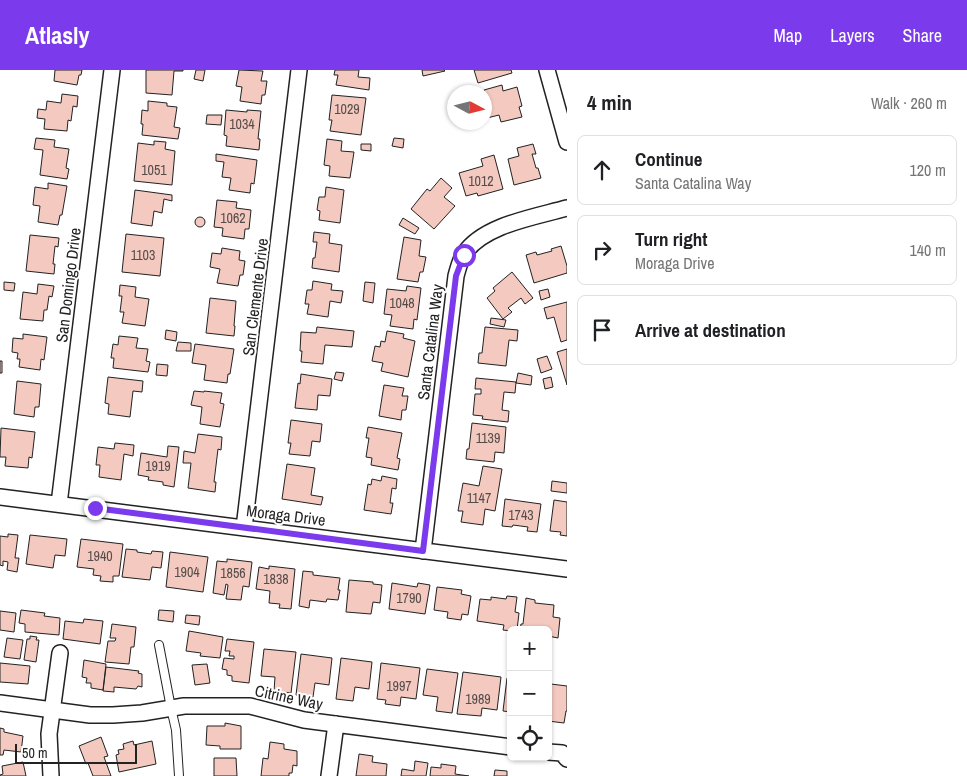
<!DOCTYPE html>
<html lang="en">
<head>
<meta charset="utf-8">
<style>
  :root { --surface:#fff; --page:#f2f2f2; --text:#202124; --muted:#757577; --line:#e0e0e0; --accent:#7c3aed }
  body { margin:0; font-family:"Archivo Narrow",sans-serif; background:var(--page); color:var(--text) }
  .controls { position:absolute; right:15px; bottom:15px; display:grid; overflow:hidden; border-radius:8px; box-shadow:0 1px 4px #0004 }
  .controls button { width:45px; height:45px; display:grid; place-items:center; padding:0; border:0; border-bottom:1px solid var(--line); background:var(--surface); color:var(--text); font:25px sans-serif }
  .compass { position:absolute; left:447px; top:15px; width:45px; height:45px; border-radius:50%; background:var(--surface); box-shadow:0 1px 4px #0004; rotate:97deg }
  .scale { position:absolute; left:15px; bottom:12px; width:122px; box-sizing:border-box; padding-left:5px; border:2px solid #222; border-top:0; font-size:14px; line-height:18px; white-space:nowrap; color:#222; -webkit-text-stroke:4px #fff; paint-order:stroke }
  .stop { position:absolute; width:15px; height:15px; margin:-11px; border:4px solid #7c3aed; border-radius:50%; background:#fff }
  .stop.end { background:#7c3aed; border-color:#fff; box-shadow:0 1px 5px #0008 }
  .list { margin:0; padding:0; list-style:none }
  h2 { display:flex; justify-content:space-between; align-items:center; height:65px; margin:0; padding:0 20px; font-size:21px }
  h2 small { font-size:16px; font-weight:400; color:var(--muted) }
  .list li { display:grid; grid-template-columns:32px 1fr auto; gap:15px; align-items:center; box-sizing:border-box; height:70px; margin:0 10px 10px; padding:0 10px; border:1px solid var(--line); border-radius:8px }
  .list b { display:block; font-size:19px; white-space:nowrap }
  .list p { margin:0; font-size:16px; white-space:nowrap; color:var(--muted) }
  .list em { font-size:16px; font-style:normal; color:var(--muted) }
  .icon { flex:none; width:28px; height:28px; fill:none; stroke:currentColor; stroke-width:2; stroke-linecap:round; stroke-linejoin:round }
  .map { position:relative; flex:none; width:567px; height:706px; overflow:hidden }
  header { display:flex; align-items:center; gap:30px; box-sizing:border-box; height:70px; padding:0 25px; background:var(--accent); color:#fff }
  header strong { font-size:24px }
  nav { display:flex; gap:28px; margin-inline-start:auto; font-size:18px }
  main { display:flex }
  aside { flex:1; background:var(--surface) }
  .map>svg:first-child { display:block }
</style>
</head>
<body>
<header>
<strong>Atlasly</strong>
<nav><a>Map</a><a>Layers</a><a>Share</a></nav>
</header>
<main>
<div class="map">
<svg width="567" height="706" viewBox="0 0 567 706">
  <rect width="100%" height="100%" fill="#fff"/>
  <path fill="#f3c9c0" stroke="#222" d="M55,0h27l-1,5h-2l-2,10 -23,-4z
    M146,0h37v1h-9l-2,24 -26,-2z
    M196,0h9l-2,11 -9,-2z
    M239,0l24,1 -2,10h6l-2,14h-3l-1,9 -21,-3 2,-14 -6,-1z
    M335,0h24l-1,7 12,1 -1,12 -33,-5 2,-10h-4z
    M422,0h22l1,1 -22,5z
    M474,0h37l1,3 -34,10z
    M502,15l1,6 14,-4 5,19 -3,1 3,10 -21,5 -2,-7 -12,3 -3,-7v-10l3,-1 -3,-10z
    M62,24l16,2 -1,11 -4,-1 -2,15 -3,-1 -1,11 -23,-2 1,-10 -8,-1 1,-9 8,1 1,-9 14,2z
    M332,25l34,3 -5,37 -31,-4 2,-11h-3z
    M148,31l19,2v3l10,1 -3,20 6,1 -2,11 -36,-4 1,-11h-2l1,-14 6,1z
    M226,40l21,2v-2l14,1 -3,28h2l-1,11 -33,-4 1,-10 -3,-1z
    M207,45h15l-1,10 -15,-1z
    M36,68l19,2 -1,7 15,2 -3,19 3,1 -2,10 -27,-4 3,-25 -9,-1z
    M394,68l10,1 -1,9 -11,-2z
    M327,69l15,2 -1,10 13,1 -4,26 -21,-2 1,-10 -6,-1z
    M154,71l12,1 -1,7 10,2 -3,34 -38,-4 4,-38 16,2z
    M361,74h10v7l-10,-1z
    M533,74l3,10h-4l4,14h2l3,10 -27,7 -6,-26 11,-3 -2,-8z
    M216,84l41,6 -3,24 -3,-1 -1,10 -21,-3 2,-12 -9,-1 2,-15 -8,-1z
    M494,85l9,34 -25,7 -1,-3 -11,3 -7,-23 24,-7 -2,-7z
    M441,108l11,10 -8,9 11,9 -21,23 -23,-20 16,-20 3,2z
    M48,113l19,3 -5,29h-2l-2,10 -20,-3 2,-16 -7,-1 2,-18 13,2z
    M326,117l18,3 -4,33 -21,-3 1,-9 -3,-1 2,-13h6z
    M135,120l37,5v6l-8,-2 -2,14 -8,-2 -2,15 -21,-3z
    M217,130l20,2 -1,6 15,2 -2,19h-4l-1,10 -22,-3 1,-8 -9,-1z
    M195 152a5 5 0 1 1 10 0a5 5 0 1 1-10 0Z
    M403,148l16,10 -4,6 -16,-9z
    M314,162l16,2 -1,9 13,2 -3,27 -27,-4 1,-10h2l2,-16h-4z
    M126,164l38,4 -4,38 -38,-4z
    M30,165l29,3 -1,9 -3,-1 -2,18h2l-1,10 -28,-3z
    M404,167l17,3 -2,16 7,1 -3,15h-3l-2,10 -21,-3z
    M561,176l6,20v7l-33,10 -8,-28 10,-3 1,3 15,-4 -1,-2z
    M222,178l18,3 -1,9 6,1 -2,14h-3l-2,11 -21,-3 3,-14 -10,-2 2,-14 9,1z
    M512,202l21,26 -8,6 -4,-6 -13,10 4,4 -9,7 -16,-21 8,-7 -2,-3z
    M313,211l19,3 -1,6 12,1 -2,12 -11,-2 -2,16 -21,-3 2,-10h-4l2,-14h5z
    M4,212l11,1 -1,8 -10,-1z
    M365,212l10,1 -2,20 -10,-2z
    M38,214l16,2 -2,11 -3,-1 -2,14h-3l-1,11 -23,-2 3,-27 14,2z
    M120,215l16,2 -1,10 14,2 -4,27 -23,-3 2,-11h-4l2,-16h-3z
    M407,216l14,2 -4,32 -3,-1 -1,10 -23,-3 2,-11 -8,-1 3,-25 19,2z
    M548,219l2,8 -9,3 -2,-9z
    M210,228l26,3 -2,25h1l-1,10 -28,-3z
    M567,232v38l-6,2 -7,-25 -7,2 -3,-11z
    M491,248l15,2 -2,7 -14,-3z
    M317,257l37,4 -2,16 -27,-2 -2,19 -22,-2 1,-11h-2l1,-19 15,1z
    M485,257l33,3 -1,11 -8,-1 -3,26 -28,-3 1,-10h3z
    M166,260l11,2 -1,9 -11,-2z
    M387,261l17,3 -1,4 12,3 -7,36 -27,-6 2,-8 -11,-2 3,-15 5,1 1,-6 4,1z
    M23,264l24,3 -3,23 -3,-1 -1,11 -21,-3 1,-8h-3l1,-6 -6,-1 1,-14 10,1z
    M119,266l19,2 -2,10 12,1 -2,12 4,1 -2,10 -35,-4 1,-10h-3l2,-14 5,1z
    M178,272l13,1v8h-15z
    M195,274l39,5 -4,25h-2l-1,9 -23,-3 2,-15 -14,-2z
    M567,279v36l-10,-33z
    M547,286l5,13 -11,4 -4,-14z
    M0,291h2v12h-2z
    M157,294l11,1 -1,11 -11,-1z
    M336,302l8,1 -2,8 -8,-2z
    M518,303l14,3 -1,9 -15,-2z
    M301,304l31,5 -2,17 -12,-1 -1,15 -22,-2 3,-25 2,1z
    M108,307l35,4 -1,11 -9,-1 -3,26 -22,-3 1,-10 -4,-1z
    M551,307l2,10 -8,2 -2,-10z
    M476,308l40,4 -1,11 -11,-1 -2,18 7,1 -1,11 -26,-3 1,-3 -10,-1 2,-21h6v-5h-6z
    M17,311l24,3 -2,23h-4l-1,10 -20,-3z
    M384,315l20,3 -2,8h6l-2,14h-4l-1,10 -22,-4z
    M194,321l10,1v-1l18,2 -2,10 4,1 -4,23 -20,-3 2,-17 -11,-2z
    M291,350l31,4 -2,18 -8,-1 -2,15 -21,-2 2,-11h-3z
    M472,353l34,4 -2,26 -9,-1 -1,10 -28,-3 1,-10h2z
    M368,357l34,6 -5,25 3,1 -2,11 -27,-5 1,-7 -6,-1 3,-19h-3z
    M1,358l34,4 -3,26 -3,-1 -1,11 -23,-2 1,-9h-6z
    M198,364l24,3 -1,13 -3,-1 -4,33h2l-1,10 -27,-4 3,-25h-8l1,-12 11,2z
    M115,373l19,2 -1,11 -9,-2 -3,26 -22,-3 1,-12h-4l2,-18 16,2z
    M168,376l11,1 -5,40 -11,-2v-3l-15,-2 1,-3 -11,-2 3,-22 26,4z
    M287,394l28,4 -4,27 12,2 -2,8 -39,-6z
    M483,396l19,3 -7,42 -10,-2 -2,16 -22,-3 2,-11h-5l5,-28 16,3z
    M382,406l15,3 -1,10 -4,-1 -2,15h3l-2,11 -27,-4 4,-26 3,1 1,-6 9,2z
    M552,411l15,2v10l-16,-2z
    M505,429l36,5 -4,28 -10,-1 1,-4 -15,-2 -1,2 -10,-1z
    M554,430l13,2v34l-7,-1 1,-3 -11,-1z
    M8,464l10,1 -3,23h4l-2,14 -10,-2 1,-8 -5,-1v5l-3,-1v-29l8,1z
    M30,465l37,4 -2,17 -10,-1 -2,13 -27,-4z
    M81,469l42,5 -4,32h-6v6l-13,-1 1,-5 -8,-1 1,-6 -17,-2z
    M126,479l11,1v2l14,2 1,-3 11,1 -2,16 -9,-1 -2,13 -28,-3z
    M170,482l38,5 -5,35 -37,-5z
    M227,489l25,3 -3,25 -6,-1 -2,14 -15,-1 2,-14 -2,-1 -2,11 -11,-2 4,-32 10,1z
    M269,496l26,3 -4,40 -12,-1 1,-4 -11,-1 1,-12 -14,-2 3,-22 10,2z
    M303,501l10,1v3l27,3 -2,12h2l-2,10 -11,-1 -1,3 -16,-2 -1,8 -10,-2z
    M349,510l24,2v2l9,1 -2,18 -7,-1 -2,12 -25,-2z
    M392,513l25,4 1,-4 12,2 -5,29 -36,-5z
    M437,517l25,3 -1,4 10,2 -3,19 -6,-1 -1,6 -14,-2 1,-6 -14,-2z
    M507,526l10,1 -2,15 4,1 -2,17h-6v1l-8,-1 1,-5 -27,-4 3,-22 11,1v-3l15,2z
    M526,528l9,2v3l19,2 -1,12 7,1 -2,20 -10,-2v-6h-28l1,-6h2z
    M21,540l24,3 -1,3 16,2 -1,17 -34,-3v-8l-6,-1z
    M159,540l15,1 -1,11 -15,-2z
    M0,541l16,2 -2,19 -14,-2z
    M186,545l14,1 -1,9 -14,-2z
    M84,549l19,2 -3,23 -37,-5 2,-18 18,2z
    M112,554l24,3 -2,20h-3l-2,17 -24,-2 3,-21h7l1,-3h-6z
    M189,561l34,6 -3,21 -20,-2 1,-3 -15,-2z
    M30,566l7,1 -1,3h3l-3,22 -12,-2 3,-21h3z
    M7,568l16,2 -3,19 -16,-2z
    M227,569l27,3 -5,41 -17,-2v-5l-5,-1v-5l-5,-1 2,-11 10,1v-3h-5l1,-5h-5z
    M264,579l32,3 -5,41 -17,-2 1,-14 -14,-1z
    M301,584l31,4 -3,27 -14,-2 -2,14 -17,-2z
    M341,588l31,4 -3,27 -14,-2 -2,14 -17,-2z
    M84,590l22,4 -3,26 -12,-2v-5h-5l1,-5 -5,-1z
    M0,593l30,3 -2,18 -28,-2z
    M381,593l39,5 -4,31 -15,-2 -1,9 -15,-2 1,-4 -9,-1z
    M207,594l3,19 -15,2 -3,-20z
    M106,597l33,4 -1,2 4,1v13l-4,-1 -2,3 -22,-2v5l-11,-1z
    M427,599l31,4 -6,40 -16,-2 2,-14 -15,-2z
    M463,602l38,5 -4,33 -15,-2 -1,8 -24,-2z
    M507,608h4v34l-8,-1z
    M551,614l16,2v25h-1l-2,12 -16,-2v-12z
    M225,653l16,3v23h-21v-3l-14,-1 1,-19h18z
    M0,658l4,1v3l19,4 -2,16 -17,-2 -1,5h-3z
    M101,667l7,19 -4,1 7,19h-18l-5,-13 -2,1 -7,-18z
    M133,671l1,4 18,-4 4,23 -37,8 -3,-17 3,-1 -1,-4 6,-1 -1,-5z
    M270,672l14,2v5l13,2v15l-4,-1 -1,8h-3v3h-28l2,-18 5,1z
    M359,684l14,2 -1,6 15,2 -1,12h-30z
    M214,688h22l1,18h-23z
    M415,691l13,2 -2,13h-25l1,-7 12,2z
    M23,692l3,14h-26v-1l3,-1 -1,-8z
    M441,694l15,2 -1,8 14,2h-39l1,-9 10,1z
    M495,700l12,1v5h-13z"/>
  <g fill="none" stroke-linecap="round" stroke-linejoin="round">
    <defs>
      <path id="lane" d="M159,575l12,63 5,22 3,46"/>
      <path id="street" d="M547,0l20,72
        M0,427l567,72
        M59,434l53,-434
        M244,458l55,-458
        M423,481l33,-275c2,-7 4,-16 8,-22 19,-29 71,-37 103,-46
        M0,633l90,12h23l29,-2 42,-7h66l54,14 207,27
        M548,682l14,1 5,6
        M51,706l-2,-42 11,-81
        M329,706l7,-52"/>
    </defs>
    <use href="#lane" stroke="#222" stroke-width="10"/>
    <use href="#street" stroke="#222" stroke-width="18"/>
    <use href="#lane" stroke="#fff" stroke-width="8"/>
    <use href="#street" stroke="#fff" stroke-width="15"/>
  </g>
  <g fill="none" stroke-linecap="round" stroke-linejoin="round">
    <path stroke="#7c3aed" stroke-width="6" d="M95,438l328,43 33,-275 8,-21"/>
  </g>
  <g text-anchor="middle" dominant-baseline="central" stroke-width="4" stroke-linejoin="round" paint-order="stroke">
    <g font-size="14" fill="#564c4a">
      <text x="347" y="39">1029</text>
      <text x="242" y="54">1034</text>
      <text x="154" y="100">1051</text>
      <text x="481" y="111">1012</text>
      <text x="233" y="148">1062</text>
      <text x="143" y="185">1103</text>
      <text x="402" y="233">1048</text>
      <text x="488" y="368">1139</text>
      <text x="158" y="396">1919</text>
      <text x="479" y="428">1147</text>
      <text x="521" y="445">1743</text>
      <text x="100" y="486">1940</text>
      <text x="187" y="502">1904</text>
      <text x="233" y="503">1856</text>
      <text x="276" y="509">1838</text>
      <text x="409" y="528">1790</text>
      <text x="399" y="616">1997</text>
      <text x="478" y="629">1989</text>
    </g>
    <g font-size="16" fill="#222" stroke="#fff">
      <text transform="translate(68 215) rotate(-83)">San Domingo Drive</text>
      <text transform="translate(255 227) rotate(-83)">San Clemente Drive</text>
      <text transform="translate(430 272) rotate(-83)">Santa Catalina Way</text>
      <text transform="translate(286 445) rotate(7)">Moraga Drive</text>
      <text transform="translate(289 627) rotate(12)">Citrine Way</text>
    </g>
  </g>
</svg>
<div class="controls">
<button>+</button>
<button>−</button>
<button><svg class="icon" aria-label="locate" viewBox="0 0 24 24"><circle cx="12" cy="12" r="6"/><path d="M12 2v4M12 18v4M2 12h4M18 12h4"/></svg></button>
</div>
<svg class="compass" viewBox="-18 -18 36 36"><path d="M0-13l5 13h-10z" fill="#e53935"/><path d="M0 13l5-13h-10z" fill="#757577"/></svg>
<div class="scale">50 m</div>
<div class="stop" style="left:464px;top:185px"></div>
<div class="stop end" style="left:95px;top:438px"></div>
</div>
<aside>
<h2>4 min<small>Walk · 260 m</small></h2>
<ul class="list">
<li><svg class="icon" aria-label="ahead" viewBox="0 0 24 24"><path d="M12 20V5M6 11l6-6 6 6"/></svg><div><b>Continue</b><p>Santa Catalina Way</p></div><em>120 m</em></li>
<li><svg class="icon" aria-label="right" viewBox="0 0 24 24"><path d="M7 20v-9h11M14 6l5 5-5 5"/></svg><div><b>Turn right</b><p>Moraga Drive</p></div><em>140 m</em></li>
<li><svg class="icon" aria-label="arrive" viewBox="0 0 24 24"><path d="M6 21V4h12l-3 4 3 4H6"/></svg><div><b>Arrive at destination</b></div></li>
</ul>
</aside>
</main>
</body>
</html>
